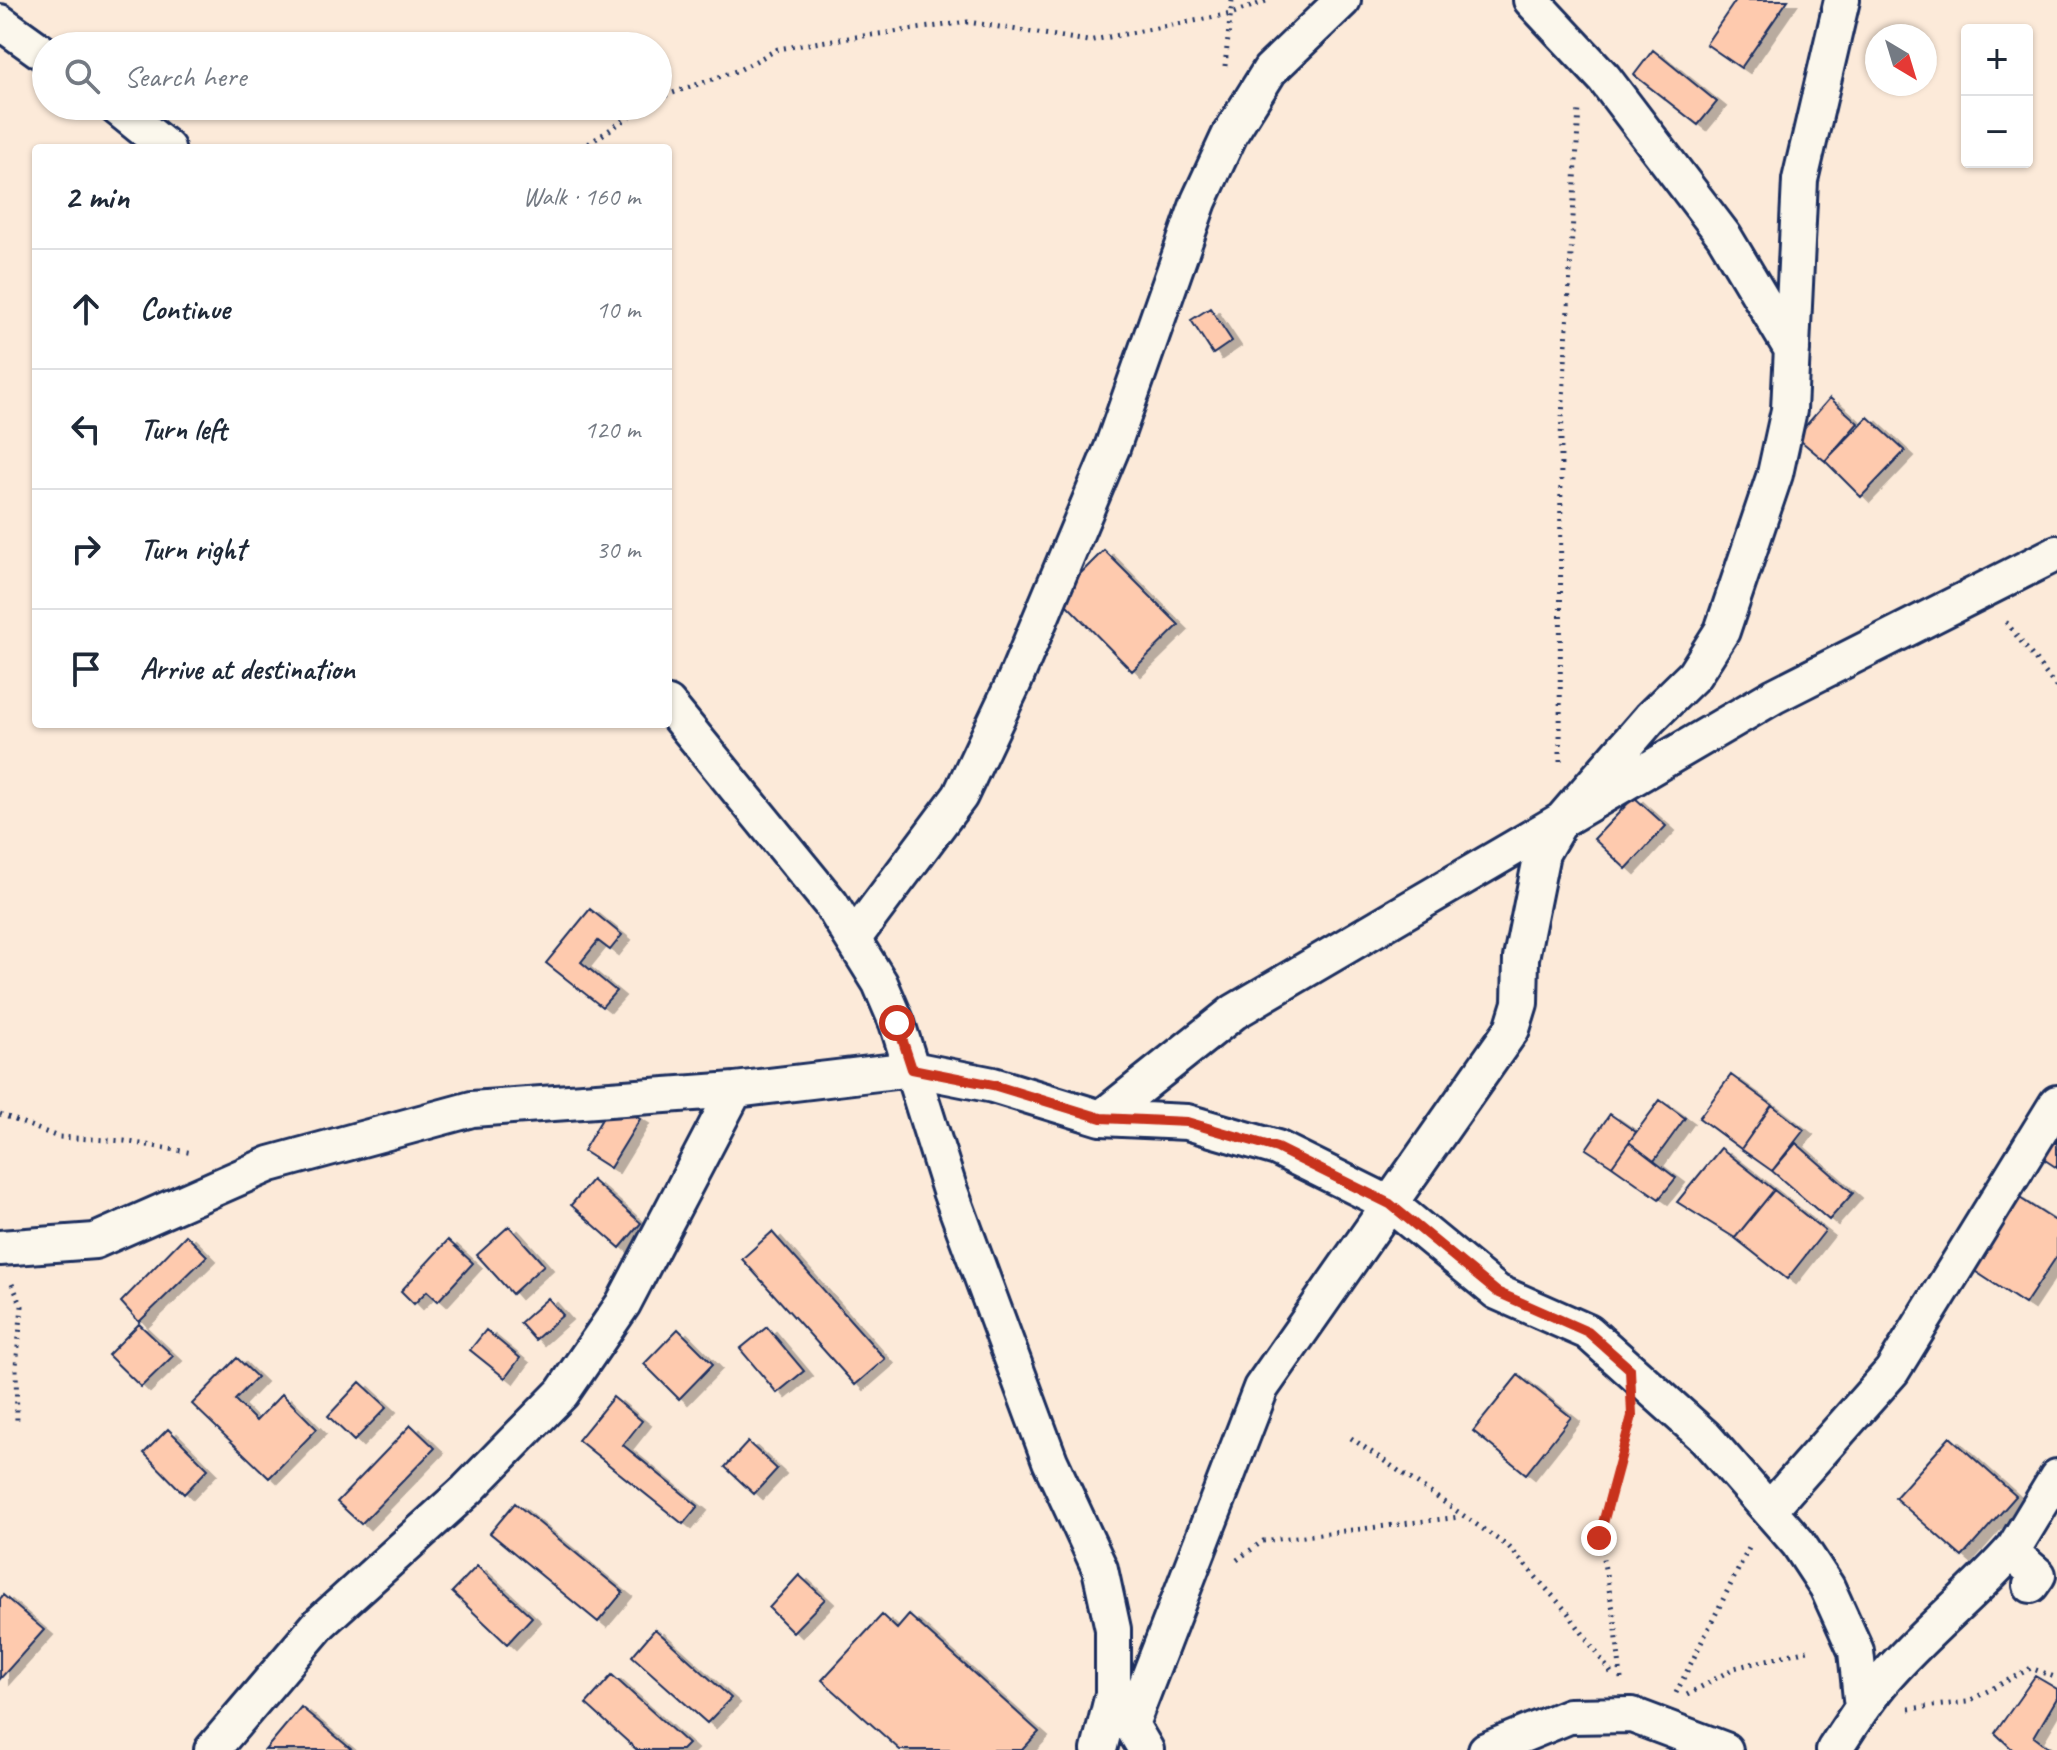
<!DOCTYPE html>
<html lang="en">
<head>
<meta charset="utf-8">
<style>
  :root { --surface:#fff; --page:#f6f6f7; --text:#1f2937; --muted:#747a83; --line:#e0e1e3 }
  body { margin:0; font-family:Caveat,sans-serif; background:var(--page); color:var(--text) }
  .controls { position:absolute; right:24px; top:24px; display:grid; overflow:hidden; border-radius:8px; box-shadow:0 2px 6px #0004 }
  .controls button { width:72px; height:72px; display:grid; place-items:center; padding:0; border:0; border-bottom:2px solid var(--line); background:var(--surface); color:var(--text); font:40px sans-serif }
  .compass { position:absolute; left:1865px; top:24px; width:72px; height:72px; border-radius:50%; background:var(--surface); box-shadow:0 2px 6px #0004; rotate:142deg }
  .stop { position:absolute; width:24px; height:24px; margin:-18px; border:6px solid #c8321e; border-radius:50%; background:#fff }
  .stop.end { background:#c8321e; border-color:#fff; box-shadow:0 2px 8px #0008 }
  .list { margin:0; padding:0; list-style:none }
  h2 { display:flex; justify-content:space-between; align-items:center; height:104px; margin:0; padding:0 32px; font-size:34px }
  h2 small { font-size:26px; font-weight:400; color:var(--muted) }
  .list li { display:grid; grid-template-columns:52px 1fr auto; gap:24px; align-items:center; box-sizing:border-box; height:120px; padding:0 32px; border-top:2px solid var(--line) }
  .list b { display:block; font-size:30px; white-space:nowrap }
  .list em { font-size:26px; font-style:normal; color:var(--muted) }
  .icon { flex:none; width:44px; height:44px; fill:none; stroke:currentColor; stroke-width:2; stroke-linecap:round; stroke-linejoin:round }
  .map { position:relative; flex:none; width:2057px; height:1750px; overflow:hidden }
  .search { position:absolute; background:var(--surface); box-shadow:0 2px 6px #0004; left:32px; top:32px; width:640px; height:88px; display:flex; align-items:center; gap:20px; box-sizing:border-box; padding:0 28px; border-radius:44px; color:var(--muted); font-size:30px }
  .panel { position:absolute; background:var(--surface); box-shadow:0 2px 6px #0004; left:32px; top:144px; width:640px; height:584px; border-radius:8px }
  .map>svg:first-child { display:block }
</style>
</head>
<body>
<div class="map">
<svg width="2057" height="1750" viewBox="0 0 2057 1750">
  <defs>
    <filter id="shadow"><feDropShadow dx="9" dy="5" stdDeviation="0" flood-color="#0004"/></filter>
  </defs>
  <rect width="100%" height="100%" fill="#fcead9"/>
  <filter id="ink" filterUnits="userSpaceOnUse"><feTurbulence type="fractalNoise" baseFrequency=".0125" numOctaves="2"/><feDisplacementMap in="SourceGraphic" scale="16" xChannelSelector="R" yChannelSelector="G"/><feConvolveMatrix kernelMatrix="1 2 1 2 8 2 1 2 1" color-interpolation-filters="sRGB"/></filter>
  <g filter="url(#ink)">
    <path fill="#fecaae" stroke="#1b2f5e" stroke-width="2" filter="url(#shadow)" d="M1736,0h52l-47,68 -35,-24z
      M1653,50l64,52 -19,23 -64,-50z
      M1210,308l22,33 -19,13 -22,-34z
      M1830,398l28,25 -33,38 -29,-24z
      M1868,417l37,34 -44,46 -36,-36z
      M1104,550l75,75 -47,46 -74,-75z
      M1634,797l32,29 -40,43 -32,-30z
      M590,909l32,26 -12,15 -12,-9 -17,21 35,29 -14,16 -56,-44z
      M1731,1075l41,30 -31,44 -42,-31z
      M1660,1100l25,18 -31,43 -25,-19z
      M612,1102l28,17 -30,49 -27,-17z
      M1772,1105l32,25 -32,41 -31,-22z
      M1610,1114l26,18 -24,34 -26,-17z
      M2057,1121v47l-21,-14z
      M1629,1142l47,36 -17,21 -47,-33z
      M1796,1143l57,50 -24,27 -57,-49z
      M1721,1148l53,42 -39,48 -58,-36z
      M592,1180l49,43 -21,25 -49,-43z
      M1774,1190l51,41 -38,48 -52,-41z
      M2015,1195l42,27v34l-32,48 -58,-38z
      M509,1226l35,39 -32,29 -35,-39z
      M772,1232l113,127 -30,26 -113,-126z
      M186,1235l21,21 -68,66 -18,-20z
      M448,1240l25,23 -35,38 -11,-10 -13,13 -13,-13z
      M548,1298l15,17 -28,25 -15,-17z
      M139,1324l34,32 -32,31 -33,-32z
      M767,1327l37,44 -27,22 -37,-44z
      M678,1329l35,35 -34,35 -35,-35z
      M486,1330l34,28 -15,20 -35,-28z
      M237,1358l20,19 -22,23 21,21 26,-27 35,35 -48,49 -77,-74z
      M1518,1375l53,42 -45,57 -53,-43z
      M360,1382l27,25 -33,34 -26,-25z
      M613,1397l29,24 -19,24 75,61 -15,18 -105,-84z
      M411,1425l24,23 -74,76 -24,-22z
      M168,1429l40,40 -24,25 -40,-41z
      M1950,1437l66,59 -54,61 -67,-59z
      M748,1442l29,27 -23,25 -29,-27z
      M515,1503l108,89 -25,30 -108,-89z
      M477,1566l55,51 -25,27 -55,-52z
      M799,1575l26,24 -32,33 -24,-24z
      M3,1595l41,35 -44,49v-80z
      M882,1615l15,14 12,-14 130,117 -17,18h-122l-78,-70z
      M655,1629l76,69 -24,25 -75,-67z
      M612,1675l76,69 -6,6h-45l-51,-46z
      M2035,1676l22,13v9l-23,39 17,13h-38l-18,-17z
      M301,1707l51,43h-87z"/>
    <g fill="none" stroke-linecap="round" stroke-linejoin="round">
      <defs>
        <path id="street" d="M1531,0l73,78 120,158 68,114
          M0,22l46,33
          M115,106l52,42
          M668,704l163,200 49,79 17,40 53,168 100,270 50,108 13,60v65l-14,56
          M854,938l106,-142 54,-114 98,-234 87,-247 31,-67 40,-64 73,-70
          M1101,1118l86,4 90,26 113,56 107,88 91,40 117,105 93,106 29,44 29,64 6,57
          M0,1248l95,-7 175,-77 202,-55 263,-19 177,-21 81,16 108,33 133,-106 148,-87 392,-229 283,-143
          M1769,1510l123,-139 165,-268
          M2031,1585l7,-10 -20,-17 -4,-10 43,-71
          M1119,1704l27,46
          M1131,1724l130,-336 251,-359 8,-26 1,-45 21,-105 18,-31 90,-104 44,-43 28,-44 53,-157 14,-64 11,-230 42,-180
          M212,1750l108,-127 147,-133 95,-97 61,-89 112,-214
          M1486,1750l83,-34 63,-1 93,35
          M1834,1750c16,-24 31,-49 50,-71 40,-47 89,-84 130,-131"/>
      </defs>
      <use href="#street" stroke="#1b2f5e" stroke-width="40"/>
      <path stroke="#1b2f5e" stroke-width="5" stroke-dasharray="2 6" stroke-linecap="butt" d="M1225,66l7,-66
        M658,98l81,-28 39,-21 48,-8 142,-19 120,19 143,-27 38,-14
        M582,148l64,-42
        M2006,622l51,66
        M1560,761l1,-325 18,-328
        M0,1114l58,23 66,4 69,12
        M12,1284l10,22 -6,60 1,58
        M1351,1438l158,109 59,66 46,64
        M1237,1560l26,-19 196,-24
        M1621,1679l-6,-59 -16,-82 31,-115
        M1676,1693l75,-149
        M1687,1695l47,-27 78,-19
        M1909,1709l58,-7 64,-34 26,10"/>
      <use href="#street" stroke="#fbf7ec" stroke-width="34"/>
    </g>
  </g>
  <g fill="none" stroke-linecap="round" stroke-linejoin="round" filter="url(#ink)">
    <path stroke="#c8321e" stroke-width="10" d="M897,1023l15,46 81,16 108,33 86,4 90,26 113,56 107,88 91,40 42,37 2,47 -33,122"/>
  </g>
</svg>
<div class="controls">
<button>+</button>
<button>−</button>
</div>
<svg class="compass" viewBox="-18 -18 36 36"><path d="M0-13l5 13h-10z" fill="#e53935"/><path d="M0 13l5-13h-10z" fill="#747a83"/></svg>
<div class="stop" style="left:897px;top:1023px"></div>
<div class="stop end" style="left:1599px;top:1538px"></div>
<div class="search"><svg class="icon" aria-label="search" viewBox="0 0 24 24"><circle cx="10" cy="10" r="6"/><path d="M15 15l6 6"/></svg>Search here</div>
<section class="panel">
<h2>2 min<small>Walk · 160 m</small></h2>
<ul class="list">
<li><svg class="icon" aria-label="ahead" viewBox="0 0 24 24"><path d="M12 20V5M6 11l6-6 6 6"/></svg><div><b>Continue</b></div><em>10 m</em></li>
<li><svg class="icon" aria-label="left" viewBox="0 0 24 24"><path d="M17 20v-9H6M10 6l-5 5 5 5"/></svg><div><b>Turn left</b></div><em>120 m</em></li>
<li><svg class="icon" aria-label="right" viewBox="0 0 24 24"><path d="M7 20v-9h11M14 6l5 5-5 5"/></svg><div><b>Turn right</b></div><em>30 m</em></li>
<li><svg class="icon" aria-label="arrive" viewBox="0 0 24 24"><path d="M6 21V4h12l-3 4 3 4H6"/></svg><div><b>Arrive at destination</b></div></li>
</ul>
</section>
</div>
</body>
</html>
